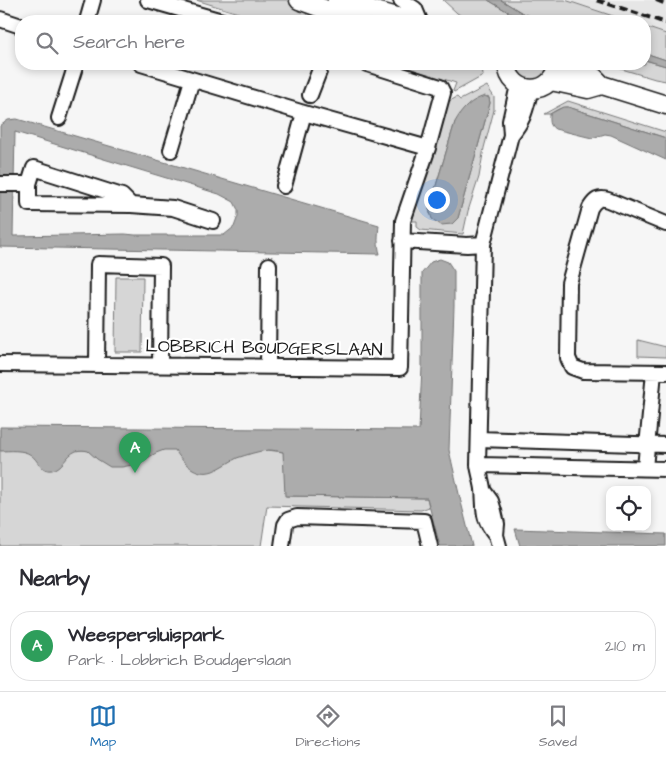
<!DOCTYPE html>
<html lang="en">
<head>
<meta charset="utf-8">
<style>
  :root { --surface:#fff; --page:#f2f2f3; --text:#2b2b33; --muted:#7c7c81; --line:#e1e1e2; --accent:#1f6fb2 }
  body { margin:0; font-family:"Architects Daughter",sans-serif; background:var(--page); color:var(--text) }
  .controls { position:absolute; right:15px; bottom:15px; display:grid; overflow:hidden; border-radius:10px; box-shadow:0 2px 8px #0003 }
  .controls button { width:45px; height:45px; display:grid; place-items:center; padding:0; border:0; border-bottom:1px solid var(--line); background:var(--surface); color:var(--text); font:25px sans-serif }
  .you { position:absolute; left:436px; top:199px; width:18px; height:18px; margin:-12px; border:4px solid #fff; border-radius:50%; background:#1a73e8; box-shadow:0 0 0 8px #1a73e833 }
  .badge { display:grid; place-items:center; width:32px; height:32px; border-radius:50%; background:var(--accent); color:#fff; font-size:16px; font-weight:700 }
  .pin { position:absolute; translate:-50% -41px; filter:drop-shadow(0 1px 2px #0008) }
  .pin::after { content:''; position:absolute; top:26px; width:18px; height:15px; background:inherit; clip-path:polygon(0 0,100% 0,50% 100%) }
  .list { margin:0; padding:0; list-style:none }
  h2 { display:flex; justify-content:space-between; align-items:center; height:65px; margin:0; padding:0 20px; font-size:21px }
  h2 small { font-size:16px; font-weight:400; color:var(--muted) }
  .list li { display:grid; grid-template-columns:32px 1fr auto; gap:15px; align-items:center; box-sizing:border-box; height:70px; margin:0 10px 10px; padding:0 10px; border:1px solid var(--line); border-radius:20px }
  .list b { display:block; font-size:19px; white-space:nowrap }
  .list p { margin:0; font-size:16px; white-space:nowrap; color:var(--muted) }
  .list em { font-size:16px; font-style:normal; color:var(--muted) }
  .icon { flex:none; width:28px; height:28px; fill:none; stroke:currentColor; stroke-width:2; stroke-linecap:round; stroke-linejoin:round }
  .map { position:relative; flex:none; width:666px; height:546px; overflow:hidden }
  .search { position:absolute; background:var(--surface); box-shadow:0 2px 8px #0003; left:15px; right:15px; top:15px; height:55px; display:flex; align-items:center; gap:12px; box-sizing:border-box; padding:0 18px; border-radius:20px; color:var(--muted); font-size:19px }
  .sheet { height:145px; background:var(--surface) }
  nav { display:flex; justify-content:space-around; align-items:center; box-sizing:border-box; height:70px; border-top:1px solid var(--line); background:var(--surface); font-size:14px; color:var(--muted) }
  nav a { display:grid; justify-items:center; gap:2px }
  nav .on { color:var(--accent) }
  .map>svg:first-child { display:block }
</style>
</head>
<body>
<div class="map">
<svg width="666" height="546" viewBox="0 0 666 546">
  <rect width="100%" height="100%" fill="#f6f6f6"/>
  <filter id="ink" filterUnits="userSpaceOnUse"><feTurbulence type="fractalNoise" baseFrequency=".02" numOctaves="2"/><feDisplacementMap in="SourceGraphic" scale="10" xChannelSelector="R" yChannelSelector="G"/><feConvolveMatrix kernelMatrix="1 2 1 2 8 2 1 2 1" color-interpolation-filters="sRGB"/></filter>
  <g filter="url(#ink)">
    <path fill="#e6e6e6" d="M565,0h101v34l-21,-7v-6h-17z"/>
    <path fill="#d6d6d6" stroke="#797979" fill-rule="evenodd" d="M196,0h91l36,16 2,5h-61z
      M443,0h45l34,20h6l6,1h-65l-12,-8z
      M501,0h64l63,21h-80l-24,-7z
      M645,27l21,7v26l-21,-7z
      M645,60l21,6v15l-11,-2 -50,-15h40z
      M396,64h80l6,1 1,11 -29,16 -1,-1 3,-8z
      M515,64h35l-4,12 -17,6 -11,-7z
      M487,86l7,11v13l-10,38 -5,29 -11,34 -5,23 -42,-4 -4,-3v-6h-5l36,-119 9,-5 3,3zM488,96l1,2 1,5 -32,115 -28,-4 -1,-5 26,-87z
      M568,101l98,31v6l-98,-31c-7,0 -12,3 -18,7h-6z
      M116,277h27l-1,75h-27z
      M638,340l28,7v10l-28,-1z
      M0,429l102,2 182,21 2,44 141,2 2,9 -8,3 -154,-4 -6,40h-261z"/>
    <path fill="#acacac" stroke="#727272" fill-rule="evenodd" d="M488,0h13l23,14 24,7c-9,0 -18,-2 -26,-1z
      M645,53l21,7v6l-21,-6z
      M485,96l4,2 1,5 -32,115 -6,6 -11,1 -9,-6 -3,-10 26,-87c7,-13 16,-22 30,-26z
      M563,107h5l98,31v22l-55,-25 -6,-1 -13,4 -37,-9c-6,-4 -5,-8 -5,-15z
      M17,119l362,106c-1,10 -2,19 1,29l-380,-7v-121l8,-6zM15,132l204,62 15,8 4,8v6l-4,11 -10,8h-89l-10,-1 -112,2z
      M440,259l8,3 6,9v35l-5,144 10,44 13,52h-32l-13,-48 -142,-2 -2,-44c-5,-1 -10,-2 -15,-2 -10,1 -22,5 -31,8 -8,4 -16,10 -24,13 -17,6 -30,-8 -38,-21h-11l-8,3 -19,11 -15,3h-12l-13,-8 -9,-8c-4,-1 -8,-1 -12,0 -10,4 -13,17 -24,19 -11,2 -14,-10 -21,-15 -8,-6 -22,-4 -31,-4v-24l419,3 3,-63v-94l9,-11z
      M515,529l151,5v12h-146z"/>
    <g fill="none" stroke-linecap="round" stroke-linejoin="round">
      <defs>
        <path id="minor" d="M148,0l74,21
          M401,0l14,9 5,12
          M0,19l21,7
          M87,21l6,-21
          M141,64l163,49 124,35
          M310,95l12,-31
          M59,118l17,-54
          M511,135c14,-17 14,-25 20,-46
          M171,150l21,-70
          M0,184h29l5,-16 88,28 9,9
          M29,184v20l102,1 42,3 40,13
          M284,186l20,-73
          M666,224l-58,-24c-9,-3 -13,0 -18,8l-21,75 -1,75 4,9 11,4 83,1
          M402,241l65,4 16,-1
          M0,364l400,4 3,-147 25,-73 15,-55 -3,-6 -73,-23
          M97,365l1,-101 63,2 -1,99
          M268,366l1,-101
          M479,439l187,6
          M478,465l188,4
          M645,468l9,-96
          M483,490l8,11 3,10 3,13 -1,11 3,11
          M496,535c-15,-18 -11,-25 -13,-46 -1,-8 -4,-16 -5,-24l5,-221 28,-109 -1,-14 8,-36
          M282,546l3,-21 3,-5 9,-3 127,4 6,25"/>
        <path id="major" d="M299,0l39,14 23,7
          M337,0l74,21
          M507,64c2,33 48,33 50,0
          M557,65l37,12 8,8 64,20
          M551,81l37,8 14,-4"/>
      </defs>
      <use href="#minor" stroke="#1c1c1c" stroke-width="18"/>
      <use href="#major" stroke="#1c1c1c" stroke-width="21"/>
      <use href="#minor" stroke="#fff" stroke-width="14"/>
      <use href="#major" stroke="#fff" stroke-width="18"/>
      <path stroke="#1c1c1c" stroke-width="4" stroke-dasharray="8 4" stroke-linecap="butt" d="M597,0l69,23
        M656,0l10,4"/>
    </g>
  </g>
  <g text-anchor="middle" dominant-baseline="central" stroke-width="4.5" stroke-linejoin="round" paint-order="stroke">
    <g font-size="18" fill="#1c1c1c" stroke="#fff">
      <text transform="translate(264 348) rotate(1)">LOBBRICH BOUDGERSLAAN</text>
    </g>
  </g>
</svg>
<div class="controls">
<button><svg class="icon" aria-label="locate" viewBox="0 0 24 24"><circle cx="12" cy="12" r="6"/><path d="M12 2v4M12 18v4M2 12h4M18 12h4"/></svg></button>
</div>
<div class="you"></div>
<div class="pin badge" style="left:135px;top:473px;background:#2e9e5b">A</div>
<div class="search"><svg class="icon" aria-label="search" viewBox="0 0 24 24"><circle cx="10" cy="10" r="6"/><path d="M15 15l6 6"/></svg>Search here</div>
</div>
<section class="sheet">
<h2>Nearby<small></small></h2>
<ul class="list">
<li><span class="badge" style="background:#2e9e5b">A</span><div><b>Weespersluispark</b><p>Park · Lobbrich Boudgerslaan</p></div><em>210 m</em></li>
</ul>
</section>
<nav>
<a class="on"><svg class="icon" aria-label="map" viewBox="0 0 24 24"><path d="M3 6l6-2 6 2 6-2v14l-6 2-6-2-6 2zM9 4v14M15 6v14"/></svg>Map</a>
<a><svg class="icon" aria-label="directions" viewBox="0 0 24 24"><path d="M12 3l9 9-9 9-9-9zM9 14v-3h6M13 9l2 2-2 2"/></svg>Directions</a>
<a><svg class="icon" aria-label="saved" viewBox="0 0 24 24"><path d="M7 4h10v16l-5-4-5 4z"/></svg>Saved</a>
</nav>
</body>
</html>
